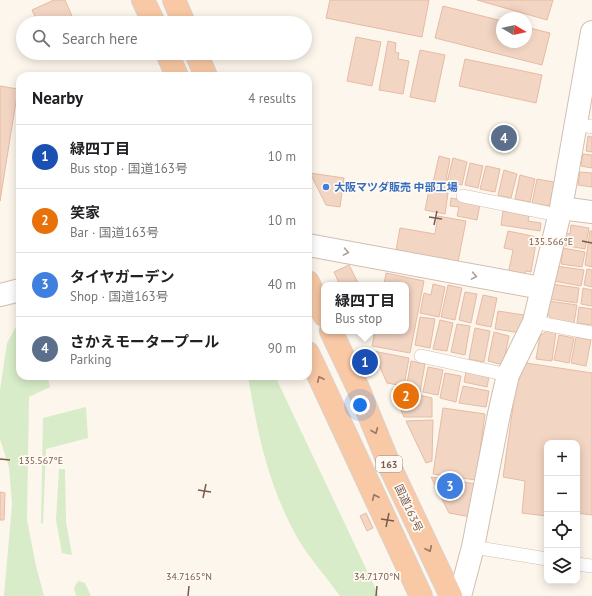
<!DOCTYPE html>
<html lang="en">
<head>
<meta charset="utf-8">
<style>
  :root { --surface:#fff; --page:#f6f6f6; --text:#202124; --muted:#757577; --line:#e0e0e0; --accent:#ea580c }
  body { margin:0; font-family:"PT Sans","Noto Sans JP",sans-serif; background:var(--page); color:var(--text) }
  .controls { position:absolute; right:12px; bottom:12px; display:grid; overflow:hidden; border-radius:8px; box-shadow:0 2px 10px #0003 }
  .controls button { width:36px; height:36px; display:grid; place-items:center; padding:0; border:0; border-bottom:1px solid var(--line); background:var(--surface); color:var(--text); font:20px sans-serif }
  .compass { position:absolute; left:496px; top:12px; width:36px; height:36px; border-radius:50%; background:var(--surface); box-shadow:0 2px 10px #0003; rotate:99deg }
  .you { position:absolute; left:360px; top:405px; width:14px; height:14px; margin:-10px; border:3px solid #fff; border-radius:50%; background:#1a73e8; box-shadow:0 0 0 6px #1a73e833 }
  .badge { display:grid; place-items:center; width:26px; height:26px; border-radius:50%; background:var(--accent); color:#fff; font-size:13px; font-weight:700 }
  .pin { position:absolute; translate:-50% -50%; border:2px solid #fff; box-shadow:0 1px 4px #0006 }
  .popup { position:absolute; left:321px; top:282px; width:88px; height:52px; box-sizing:border-box; display:grid; place-content:center; border-radius:8px; background:var(--surface); filter:drop-shadow(0 1px 3px #0005); font-size:13px; white-space:nowrap; color:var(--muted) }
  .popup b { font-size:15px; color:var(--text) }
  .popup::after { content:''; position:absolute; left:50%; top:100%; margin-left:-8px; border:8px solid transparent; border-top-color:var(--surface) }
  .list { margin:0; padding:0; list-style:none }
  h2 { display:flex; justify-content:space-between; align-items:center; height:52px; margin:0; padding:0 16px; font-size:17px }
  h2 small { font-size:13px; font-weight:400; color:var(--muted) }
  .list li { display:grid; grid-template-columns:26px 1fr auto; gap:12px; align-items:center; box-sizing:border-box; height:64px; padding:0 16px; border-top:1px solid var(--line) }
  .list b { display:block; font-size:15px; white-space:nowrap }
  .list p { margin:0; font-size:13px; white-space:nowrap; color:var(--muted) }
  .list em { font-size:13px; font-style:normal; color:var(--muted) }
  .icon { flex:none; width:22px; height:22px; fill:none; stroke:currentColor; stroke-width:2; stroke-linecap:round; stroke-linejoin:round }
  .map { position:relative; flex:none; width:592px; height:596px; overflow:hidden }
  .search { position:absolute; background:var(--surface); box-shadow:0 2px 10px #0003; left:16px; top:16px; width:296px; height:44px; display:flex; align-items:center; gap:10px; box-sizing:border-box; padding:0 14px; border-radius:22px; color:var(--muted); font-size:15px }
  .panel { position:absolute; background:var(--surface); box-shadow:0 2px 10px #0003; left:16px; top:72px; width:296px; height:308px; border-radius:12px }
  .map>svg:first-child { display:block }
</style>
</head>
<body>
<div class="map">
<svg width="592" height="596" viewBox="0 0 592 596">
  <rect width="100%" height="100%" fill="#fdf6ec"/>
  <path fill="#d8ecc9" d="M20,320v56h27l3,11 -21,10 -2,123 9,46 8,30h-40l8,-92 -3,-37 -9,-28v-49l7,-47z
    M248,376h27l104,220h-39c-13,-18 -30,-37 -42,-57 -30,-54 -40,-103 -50,-163z
    M86,407l2,31 -42,11 -3,75 -2,-1 2,-105z
    M59,469h6l1,53 6,33 -10,-2 -6,-33z
    M78,581l7,2 6,13h-15l-2,-8z"/>
  <path fill="#f3d5c3" stroke="#e6bba3" d="M54,0h11l10,23h-37l-6,-13z
    M330,0h99l-7,37 -96,-19z
    M477,0h76l-6,20z
    M443,6l59,15v21h24v-15l24,6 -8,32 -107,-27z
    M356,37l25,5 -9,44 -25,-5z
    M388,41l8,2 -1,9 4,1 -1,6 11,2 -6,33 -24,-4z
    M420,50l25,5 -10,47 -25,-5z
    M465,59l77,16 -6,28 -77,-17z
    M0,86l18,3 -18,112z
    M588,136l4,1v15l-6,-1z
    M583,154l9,1v13l-11,-2z
    M439,156l11,3 -6,31 -12,-3z
    M453,158l14,4 -5,23 -15,-3z
    M470,163l13,3 -5,22 -13,-3z
    M486,166l14,3 -5,23 -15,-3z
    M504,170l13,4 -6,24 -13,-3z
    M580,172l12,1v14l-14,-2z
    M310,173l34,5 -4,29 -14,-2z
    M520,175l15,4 -5,23 -15,-3z
    M537,179l17,3 -4,24 -18,-3z
    M429,190l19,3 -3,21 -20,-4z
    M451,198l29,6 -3,16 -20,-4 2,-9 -9,-1z
    M503,211l26,5 -1,5 13,2 -1,8 -39,-6z
    M438,216l28,5 -9,46 -62,-11 5,-28 35,6z
    M571,225l18,3 -4,21 -22,-4 2,-12 5,1z
    M508,231l29,6 -6,35 -5,-1 -3,6 -15,-3 5,-24 -9,-2z
    M590,231h2v36l-7,-2z
    M563,248l22,4 -3,15 -21,-3z
    M349,265l10,20h-19l-6,-13z
    M556,266l28,4 -3,16 -27,-5z
    M587,269l5,1v17l-8,-2z
    M386,273l38,8 -14,72 -38,-7 3,-15h31v-46h-22z
    M433,284l12,3 -6,30 -19,-4 4,-20 7,2z
    M552,284l27,4 -2,15 -27,-4z
    M448,285l14,3 -7,32 -14,-3z
    M583,288l9,2v16l-11,-2z
    M465,292l12,2 -6,29 -12,-3z
    M483,295l14,3 -6,29 -15,-3z
    M549,301l28,4 -3,18 -22,-3 -5,-7z
    M579,307l13,2v16l-15,-2z
    M498,311l26,4 -3,18 -26,-4z
    M420,317l15,2 -5,29 -15,-3z
    M440,320l13,3 -6,28 -14,-2z
    M457,324l13,2 -5,29 -14,-3z
    M475,328l15,3 -6,31 -15,-3z
    M547,331l9,1 -4,29 -16,-2 4,-23z
    M494,332l15,4 -6,29 -15,-4z
    M559,335l15,3 -5,25 -15,-3z
    M576,337l15,3 -5,26 -15,-3z
    M373,351l36,7 -5,28 -17,-3z
    M411,361l14,3 -5,28 -14,-3z
    M526,363l66,10v142l-15,-2v-70h-30v73l-25,-3 3,-32 -22,-4 13,-91z
    M428,367l15,3 -5,25 -15,-3z
    M466,372l23,5 -2,10 -23,-5z
    M445,373l16,3 -5,26 -16,-4z
    M463,386l26,5 -3,16 -27,-4z
    M392,389l40,9v19h-28z
    M443,408l42,6 -9,66 -43,-6z
    M433,420l-1,41 -6,2 -20,-42z
    M431,477l45,7 -5,33 -22,-4z
    M0,492l5,1 -1,27h-4z
    M366,513l7,15 -6,3 -7,-15z"/>
  <g fill="none" stroke-linecap="round" stroke-linejoin="round">
    <defs>
      <path id="service" d="M577,124l15,3
        M463,196l95,19
        M534,322l58,11
        M421,356l87,19
        M473,547l74,12
        M577,564l15,2"/>
      <path id="minor" d="M561,208l31,4
        M308,245l233,43
        M0,295l20,-5
        M460,596l13,-49 26,-133 9,-39 26,-53 27,-114 31,-176"/>
      <path id="trunk" d="M143,0l11,23
        M174,0l10,23
        M167,53l10,23
        M196,53l10,23
        M308,282l16,33
        M331,331l27,57 33,81 60,127
        M308,353l113,243"/>
    </defs>
    <use href="#service" stroke="#d1beb0" stroke-width="14"/>
    <use href="#minor" stroke="#d1beb0" stroke-width="24"/>
    <use href="#trunk" stroke="#dad1cd" stroke-width="24"/>
    <use href="#service" stroke="#fff" stroke-width="13"/>
    <use href="#minor" stroke="#fff" stroke-width="22"/>
    <use href="#trunk" stroke="#f9c8a4" stroke-width="22"/>
  </g>
  <defs><path id="oneway-chevron" d="M-2-3.5L2.5 0L-2 3.5" fill="none" stroke-width="1.6" stroke-linecap="round" stroke-linejoin="round"/></defs>
  <g stroke="#af9d94">
    <use href="#oneway-chevron" transform="translate(346 252) rotate(10)"/>
    <use href="#oneway-chevron" transform="translate(474 276) rotate(10)"/>
  </g>
  <g stroke="#9a7763">
    <use href="#oneway-chevron" transform="translate(320 379) rotate(-115)"/>
    <use href="#oneway-chevron" transform="translate(375 431) rotate(68)"/>
    <use href="#oneway-chevron" transform="translate(375 497) rotate(-115)"/>
    <use href="#oneway-chevron" transform="translate(429 549) rotate(65)"/>
  </g>
  <path fill="none" stroke="#7a5c4d" stroke-width="1.5" d="M429,217l13,2M434,225l3,-14M582,241l10,2M0,459l10,1M198,490l13,2M203,498l3,-14M381,519l13,2M386,527l3,-14M188,596l1,-10M376,596l1,-10"/>
  <circle fill="#3f7fe0" stroke="#fffaf3" stroke-width="1.5" cx="326" cy="187" r="4"/>
  <g text-anchor="middle" dominant-baseline="central" stroke-width="3.5" stroke-linejoin="round" paint-order="stroke">
    <rect fill="#fffaf3" stroke="#a28b7f" stroke-width="1" x="376" y="456" width="26" height="16" rx="3"/>
    <g font-size="10" font-weight="bold" fill="#7a5c4d">
      <text x="389" y="464">163</text>
    </g>
    <g font-size="11" font-weight="bold" fill="#366cbe" stroke="#fffaf3" text-anchor="start">
      <text x="334" y="187">大阪マツダ販売 中部工場</text>
    </g>
    <g font-size="11" fill="#7a5c4d" stroke="#fffaf3">
      <text transform="translate(409 508) rotate(65)">国道163号</text>
    </g>
  </g>
  <g font-size="10" text-anchor="middle" fill="#7a5c4d" stroke="#fffaf3" stroke-width="3.5" stroke-linejoin="round" paint-order="stroke">
    <text x="551" y="245">135.566°E</text>
    <text x="41" y="464">135.567°E</text>
    <text x="189" y="580">34.7165°N</text>
    <text x="377" y="580">34.7170°N</text>
  </g>
</svg>
<div class="controls">
<button>+</button>
<button>−</button>
<button><svg class="icon" aria-label="locate" viewBox="0 0 24 24"><circle cx="12" cy="12" r="6"/><path d="M12 2v4M12 18v4M2 12h4M18 12h4"/></svg></button>
<button><svg class="icon" aria-label="layers" viewBox="0 0 24 24"><path d="M12 4l9 5-9 5-9-5zM3 14l9 5 9-5"/></svg></button>
</div>
<svg class="compass" viewBox="-18 -18 36 36"><path d="M0-13l5 13h-10z" fill="#e53935"/><path d="M0 13l5-13h-10z" fill="#757577"/></svg>
<div class="you"></div>
<div class="pin badge" style="left:365px;top:362px;background:#1a4fb4">1</div>
<div class="popup"><b>緑四丁目</b>Bus stop</div>
<div class="pin badge" style="left:406px;top:396px;background:#e8710a">2</div>
<div class="pin badge" style="left:450px;top:486px;background:#3f7fe0">3</div>
<div class="pin badge" style="left:504px;top:138px;background:#5c6f8a">4</div>
<div class="search"><svg class="icon" aria-label="search" viewBox="0 0 24 24"><circle cx="10" cy="10" r="6"/><path d="M15 15l6 6"/></svg>Search here</div>
<section class="panel">
<h2>Nearby<small>4 results</small></h2>
<ul class="list">
<li><span class="badge" style="background:#1a4fb4">1</span><div><b>緑四丁目</b><p>Bus stop · 国道163号</p></div><em>10 m</em></li>
<li><span class="badge" style="background:#e8710a">2</span><div><b>笑家</b><p>Bar · 国道163号</p></div><em>10 m</em></li>
<li><span class="badge" style="background:#3f7fe0">3</span><div><b>タイヤガーデン</b><p>Shop · 国道163号</p></div><em>40 m</em></li>
<li><span class="badge" style="background:#5c6f8a">4</span><div><b>さかえモータープール</b><p>Parking</p></div><em>90 m</em></li>
</ul>
</section>
</div>
</body>
</html>
